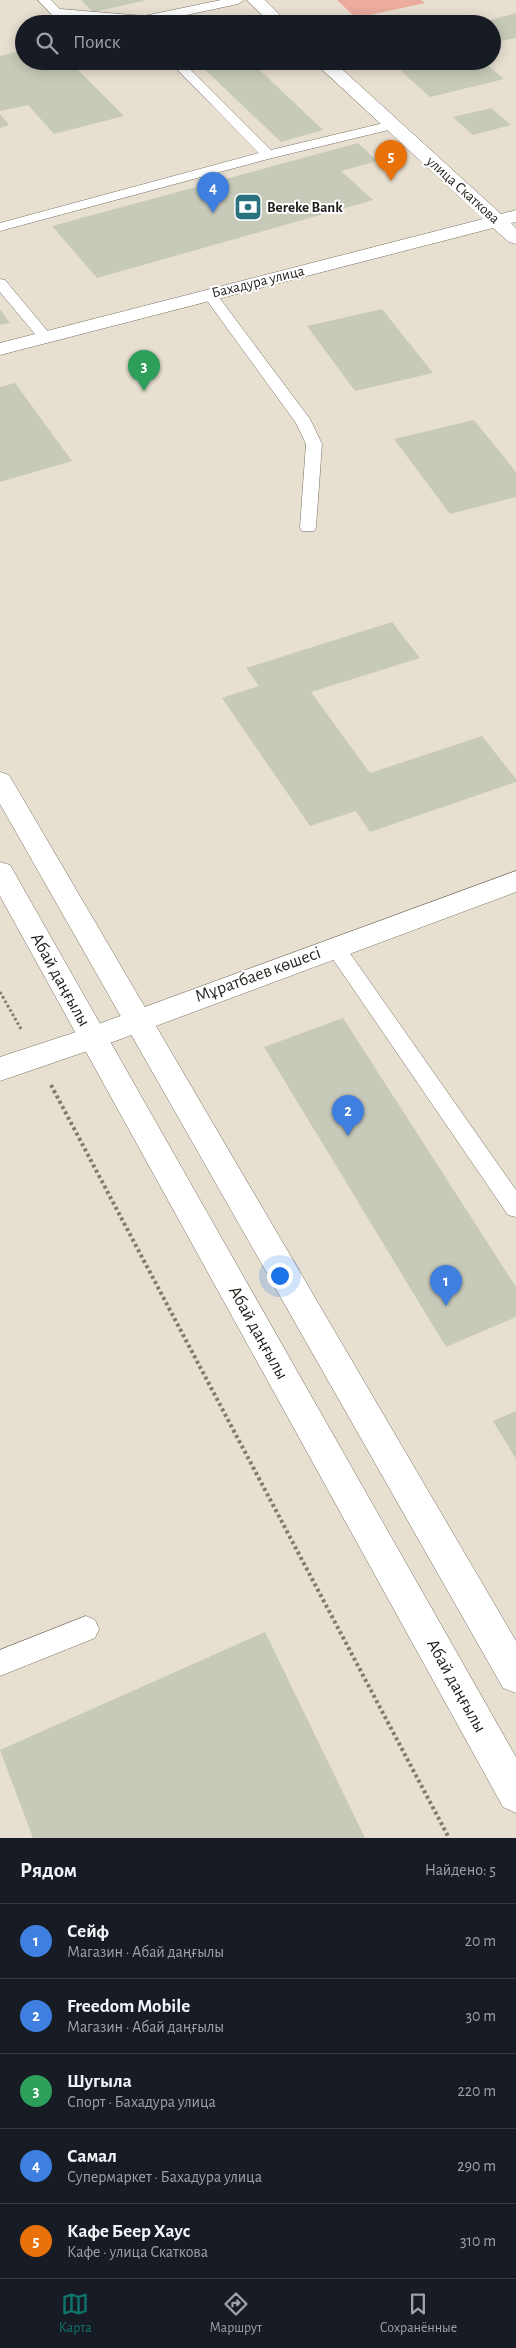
<!DOCTYPE html>
<html lang="ru">
<head>
<meta charset="utf-8">
<style>
  :root { --surface:#171b24; --page:#20242c; --text:#f1f3f6; --muted:#9ea1a6; --line:#363941; --accent:#0f766e }
  body { margin:0; font-family:"Alegreya Sans",sans-serif; background:var(--page); color:var(--text) }
  .you { position:absolute; left:279px; top:1275px; width:18px; height:18px; margin:-12px; border:4px solid #fff; border-radius:50%; background:#1a73e8; box-shadow:0 0 0 8px #1a73e833 }
  .badge { display:grid; place-items:center; width:32px; height:32px; border-radius:50%; background:var(--accent); color:#fff; font-size:16px; font-weight:700 }
  .pin { position:absolute; translate:-50% -41px; filter:drop-shadow(0 1px 2px #0008) }
  .pin::after { content:''; position:absolute; top:26px; width:18px; height:15px; background:inherit; clip-path:polygon(0 0,100% 0,50% 100%) }
  .list { margin:0; padding:0; list-style:none }
  h2 { display:flex; justify-content:space-between; align-items:center; height:65px; margin:0; padding:0 20px; font-size:21px }
  h2 small { font-size:16px; font-weight:400; color:var(--muted) }
  .list li { display:grid; grid-template-columns:32px 1fr auto; gap:15px; align-items:center; box-sizing:border-box; height:75px; padding:0 20px; border-top:1px solid var(--line) }
  .list b { display:block; font-size:19px; white-space:nowrap }
  .list p { margin:0; font-size:16px; white-space:nowrap; color:var(--muted) }
  .list em { font-size:16px; font-style:normal; color:var(--muted) }
  .icon { flex:none; width:28px; height:28px; fill:none; stroke:currentColor; stroke-width:2; stroke-linecap:round; stroke-linejoin:round }
  .map { position:relative; flex:none; width:516px; height:1838px; overflow:hidden }
  .search { position:absolute; background:var(--surface); box-shadow:0 2px 12px #0003; left:15px; right:15px; top:15px; height:55px; display:flex; align-items:center; gap:12px; box-sizing:border-box; padding:0 18px; border-radius:28px; color:var(--muted); font-size:19px }
  .sheet { height:440px; background:var(--surface) }
  nav { display:flex; justify-content:space-around; align-items:center; box-sizing:border-box; height:70px; border-top:1px solid var(--line); background:var(--surface); font-size:14px; color:var(--muted) }
  nav a { display:grid; justify-items:center; gap:2px }
  nav .on { color:var(--accent) }
  .map>svg:first-child { display:block }
</style>
</head>
<body>
<div class="map">
<svg width="516" height="1838" viewBox="0 0 516 1838">
  <rect width="100%" height="100%" fill="#e7dfd0"/>
  <path fill="#ebac9d" d="M337,0h84l4,3 -69,15z"/>
  <path fill="#c8cab9" d="M81,0h62v1l-50,11z
    M516,13v25l-24,5v-19h-16z
    M24,50v11h61l-12,4 51,51 -70,18 -26,-29 -28,6v-55z
    M196,61h54l73,69 -42,12z
    M443,61h40l21,18 -74,18 -29,-26z
    M491,108l20,17 -38,10 -20,-18z
    M0,114l9,11 -9,3z
    M358,143l19,18 -36,10 32,29 -276,78 -45,-52z
    M0,309l10,14 -10,2z
    M382,309l51,64 -78,18 -48,-65z
    M15,383l57,78 -72,21v-95z
    M474,420l42,52v25l-66,17 -56,-75z
    M392,622l28,36 -109,34 59,81 112,-37 34,43v3l-146,50 -14,-21 -46,15 -88,-128 37,-12 -13,-18z
    M343,1018l173,269v30l-70,30 -182,-300z
    M516,1411v48l-23,-38z
    M265,1632l100,206h-332l-33,-88z"/>
  <g fill="none" stroke-linecap="round" stroke-linejoin="round">
    <defs>
      <path id="service" d="M38,0h13l9,9 84,7 77,-16h23l-6,4 -94,20 -88,-8 -4,-1z
        M169,61h13l89,89 121,-29 7,4 -2,3 -125,30 -272,73v-8l259,-70z
        M0,279l5,1 45,54 3,3 -3,3h-10l-40,-48z
        M210,291l5,1 95,127 12,25 -6,83 -2,4h-12l-2,-4 6,-83 -10,-21 -93,-128z
        M335,939l7,3 174,248v27l-8,-2 -180,-263 -3,-5 3,-5z
        M86,1616l9,4 4,9 -4,9 -95,38v-26z"/>
      <path id="minor" d="M247,0h18l24,24h-18z
        M313,61h20l168,153 15,-4v12l-5,1 5,5v16l-7,-2 -16,-14 -493,127v-12l483,-124z"/>
      <path id="tertiary" d="M516,871v21l-414,154 -102,35v-24l82,-27z"/>
      <path id="secondary" d="M0,772l9,3 507,866v52l-13,-5 -503,-884z
        M0,862l10,3 506,892v56l-13,-6 -503,-911z"/>
    </defs>
    <use href="#service" stroke="#797264" stroke-width="1"/>
    <use href="#minor" stroke="#797264" stroke-width="1"/>
    <use href="#tertiary" stroke="#797264" stroke-width="1"/>
    <use href="#secondary" stroke="#797264" stroke-width="1"/>
    <path stroke="#807b71" stroke-width="3" stroke-dasharray="2.5 2.5" stroke-linecap="butt" d="M0,992l21,37"/>
    <path stroke="#807b71" stroke-width="4" stroke-dasharray="3 3" stroke-linecap="butt" d="M51,1085l398,753"/>
    <use href="#service" fill="#fff" fill-rule="evenodd"/>
    <use href="#minor" fill="#fff" fill-rule="evenodd"/>
    <use href="#tertiary" fill="#fff" fill-rule="evenodd"/>
    <use href="#secondary" fill="#fff" fill-rule="evenodd"/>
  </g>
  <defs>
    <symbol id="bank-square" viewBox="-11 -11 22 22"><rect x="-9" y="-9" width="18" height="18" rx="4" fill="#2a717e" stroke="#fff"/><path d="M-6-4H6V4H-6ZM0-2.3a2.3 2.3 0 1 0 0 4.6a2.3 2.3 0 1 0 0-4.6Z" fill="#fff"/></symbol>
  </defs>
  <g fill-rule="evenodd">
    <use href="#bank-square" x="232" y="191" width="32" height="32"/>
  </g>
  <g text-anchor="middle" dominant-baseline="central" stroke-width="4" stroke-linejoin="round" paint-order="stroke">
    <g font-size="15" fill="#221f1a" stroke="#fff">
      <text transform="translate(463 190) rotate(42)">улица Скаткова</text>
      <text transform="translate(258 282) rotate(-14)">Бахадура улица</text>
    </g>
    <g font-size="15" font-weight="bold" fill="#221f1a" stroke="#fff" text-anchor="start">
      <text x="267" y="207">Bereke Bank</text>
    </g>
    <g font-size="18" fill="#221f1a" stroke="#fff">
      <text transform="translate(258 975) rotate(-20)">Мұратбаев көшесі</text>
      <text transform="translate(60 980) rotate(61)">Абай даңғылы</text>
      <text transform="translate(258 1333) rotate(61)">Абай даңғылы</text>
      <text transform="translate(456 1686) rotate(61)">Абай даңғылы</text>
    </g>
  </g>
</svg>
<div class="you"></div>
<div class="pin badge" style="left:446px;top:1306px;background:#3f7fe0">1</div>
<div class="pin badge" style="left:348px;top:1136px;background:#3f7fe0">2</div>
<div class="pin badge" style="left:144px;top:391px;background:#2e9e5b">3</div>
<div class="pin badge" style="left:213px;top:213px;background:#3f7fe0">4</div>
<div class="pin badge" style="left:391px;top:181px;background:#e8710a">5</div>
<div class="search"><svg class="icon" aria-label="search" viewBox="0 0 24 24"><circle cx="10" cy="10" r="6"/><path d="M15 15l6 6"/></svg>Поиск</div>
</div>
<section class="sheet">
<h2>Рядом<small>Найдено: 5</small></h2>
<ul class="list">
<li><span class="badge" style="background:#3f7fe0">1</span><div><b>Сейф</b><p>Магазин · Абай даңғылы</p></div><em>20 m</em></li>
<li><span class="badge" style="background:#3f7fe0">2</span><div><b>Freedom Mobile</b><p>Магазин · Абай даңғылы</p></div><em>30 m</em></li>
<li><span class="badge" style="background:#2e9e5b">3</span><div><b>Шугыла</b><p>Спорт · Бахадура улица</p></div><em>220 m</em></li>
<li><span class="badge" style="background:#3f7fe0">4</span><div><b>Самал</b><p>Супермаркет · Бахадура улица</p></div><em>290 m</em></li>
<li><span class="badge" style="background:#e8710a">5</span><div><b>Кафе Беер Хаус</b><p>Кафе · улица Скаткова</p></div><em>310 m</em></li>
</ul>
</section>
<nav>
<a class="on"><svg class="icon" aria-label="map" viewBox="0 0 24 24"><path d="M3 6l6-2 6 2 6-2v14l-6 2-6-2-6 2zM9 4v14M15 6v14"/></svg>Карта</a>
<a><svg class="icon" aria-label="directions" viewBox="0 0 24 24"><path d="M12 3l9 9-9 9-9-9zM9 14v-3h6M13 9l2 2-2 2"/></svg>Маршрут</a>
<a><svg class="icon" aria-label="saved" viewBox="0 0 24 24"><path d="M7 4h10v16l-5-4-5 4z"/></svg>Сохранённые</a>
</nav>
</body>
</html>
